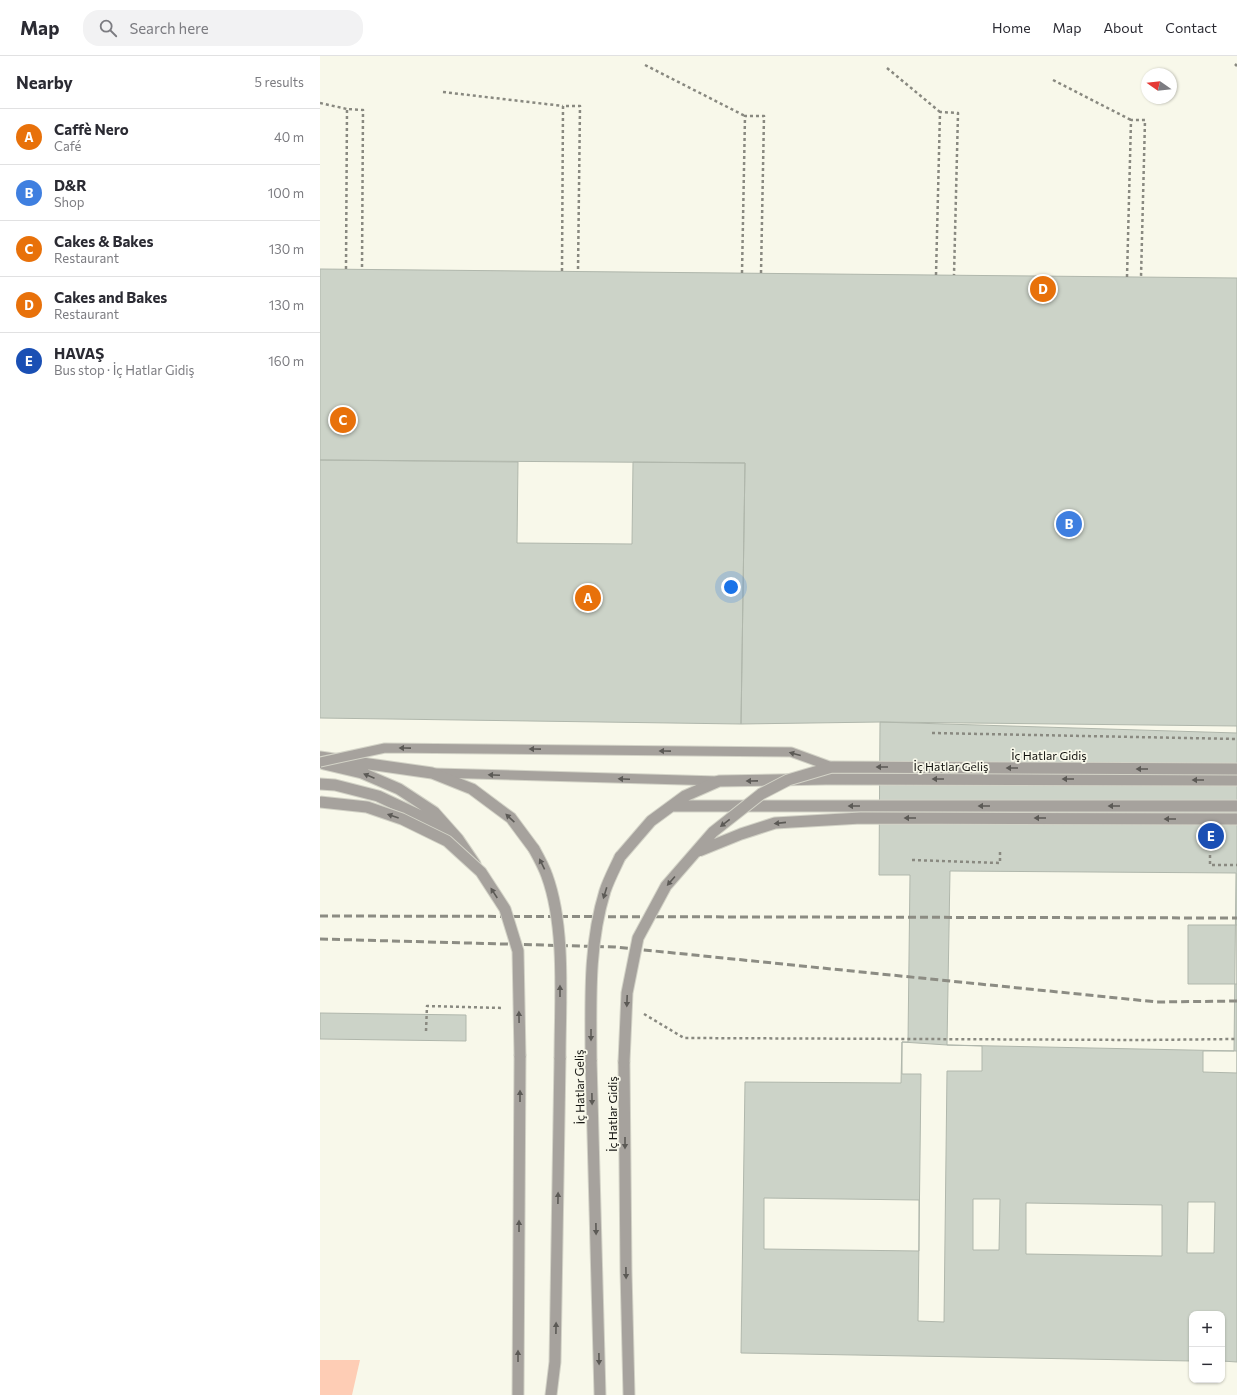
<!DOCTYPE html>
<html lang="en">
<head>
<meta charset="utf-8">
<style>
  :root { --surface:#fff; --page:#f2f2f3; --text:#2b2b33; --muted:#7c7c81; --line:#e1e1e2; --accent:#0b8043 }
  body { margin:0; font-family:Commissioner,sans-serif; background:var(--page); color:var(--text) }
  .controls { position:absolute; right:12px; bottom:12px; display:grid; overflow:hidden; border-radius:8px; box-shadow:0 1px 3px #0004 }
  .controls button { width:36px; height:36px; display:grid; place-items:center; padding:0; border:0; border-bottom:1px solid var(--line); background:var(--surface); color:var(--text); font:20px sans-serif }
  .compass { position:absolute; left:821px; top:12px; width:36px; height:36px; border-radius:50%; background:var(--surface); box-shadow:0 1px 3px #0004; rotate:284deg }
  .you { position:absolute; left:411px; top:531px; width:14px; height:14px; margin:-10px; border:3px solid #fff; border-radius:50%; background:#1a73e8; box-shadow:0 0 0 6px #1a73e833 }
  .badge { display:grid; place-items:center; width:26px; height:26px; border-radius:50%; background:var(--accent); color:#fff; font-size:13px; font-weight:700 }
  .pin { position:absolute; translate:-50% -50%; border:2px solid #fff; box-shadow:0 1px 4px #0006 }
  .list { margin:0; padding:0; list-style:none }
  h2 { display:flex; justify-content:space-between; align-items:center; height:52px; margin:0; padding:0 16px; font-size:17px }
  h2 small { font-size:13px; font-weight:400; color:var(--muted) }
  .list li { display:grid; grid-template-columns:26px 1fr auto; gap:12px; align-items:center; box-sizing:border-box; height:56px; padding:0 16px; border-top:1px solid var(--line) }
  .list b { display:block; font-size:15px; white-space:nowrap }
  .list p { margin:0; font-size:13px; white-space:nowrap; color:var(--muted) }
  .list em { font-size:13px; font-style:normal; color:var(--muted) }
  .icon { flex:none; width:22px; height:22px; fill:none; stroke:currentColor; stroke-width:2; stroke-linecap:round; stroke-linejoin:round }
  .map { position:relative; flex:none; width:917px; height:1339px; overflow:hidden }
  header { display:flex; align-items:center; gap:24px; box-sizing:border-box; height:56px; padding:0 20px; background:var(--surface); border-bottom:1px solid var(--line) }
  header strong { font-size:19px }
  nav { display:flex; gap:22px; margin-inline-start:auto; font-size:14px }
  .search { width:280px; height:36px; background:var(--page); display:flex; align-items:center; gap:10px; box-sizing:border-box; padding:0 14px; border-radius:16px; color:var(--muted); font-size:15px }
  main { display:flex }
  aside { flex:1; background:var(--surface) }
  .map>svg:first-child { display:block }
</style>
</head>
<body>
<header>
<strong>Map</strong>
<div class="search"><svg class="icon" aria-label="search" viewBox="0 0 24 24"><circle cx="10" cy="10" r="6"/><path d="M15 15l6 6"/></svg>Search here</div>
<nav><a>Home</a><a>Map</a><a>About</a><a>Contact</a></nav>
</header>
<main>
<aside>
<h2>Nearby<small>5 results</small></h2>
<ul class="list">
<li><span class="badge" style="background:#e8710a">A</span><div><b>Caffè Nero</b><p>Café</p></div><em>40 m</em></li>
<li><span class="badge" style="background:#3f7fe0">B</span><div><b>D&amp;R</b><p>Shop</p></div><em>100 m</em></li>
<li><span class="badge" style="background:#e8710a">C</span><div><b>Cakes &amp; Bakes</b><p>Restaurant</p></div><em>130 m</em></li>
<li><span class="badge" style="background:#e8710a">D</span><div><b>Cakes and Bakes</b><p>Restaurant</p></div><em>130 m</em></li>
<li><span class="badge" style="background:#1a4fb4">E</span><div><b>HAVAŞ</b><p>Bus stop · İç Hatlar Gidiş</p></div><em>160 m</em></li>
</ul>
</aside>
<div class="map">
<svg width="917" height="1339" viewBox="0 0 917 1339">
  <rect width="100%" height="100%" fill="#f8f8ea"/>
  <path fill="#fecdb5" d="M0,1304h40l-8,35h-32z"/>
  <path fill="#ccd3c8" stroke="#b0b7ac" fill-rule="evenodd" d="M0,213l917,9v455l-357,-11 -139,2 4,-261 -425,-3z
    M0,404l198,2 -1,81 115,1 1,-82 112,1 -4,261 -421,-6z
    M560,666l357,4v347l-34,-1v-21h31l2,-178 -286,-2 -3,174 35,1v25h-35l-3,251 -26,-1 3,-247h-19v-32h6l2,-167h-31z
    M868,869h49v59h-49z
    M0,957l146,2v26l-146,-2z
    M582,986l45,3 290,6v311l-15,-1v-47h-30v47l-451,-8 4,-271 156,1zM444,1142l155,2v51l-155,-2zM653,1143h27l-1,51h-26zM868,1146h27l-1,51h-27zM706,1147l136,2v51l-136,-2z"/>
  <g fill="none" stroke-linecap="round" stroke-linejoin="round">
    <defs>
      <path id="service" d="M116,717l282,8"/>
      <path id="tertiary" d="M0,701l112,16 40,16 39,29 23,31
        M4,708l38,9 37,16 35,23 24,27 17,25
        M0,728l15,1 43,11 49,23 24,23
        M352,750h565
        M300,801l31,-36 34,-25 34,-15 107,-2 411,1
        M271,1004l9,335
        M304,1006l2,209 3,124
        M198,1339l2,-339
        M231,1339l4,-33 5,-304"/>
    </defs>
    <use href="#service" stroke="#d3d3c7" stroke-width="11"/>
    <use href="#tertiary" stroke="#d3d3c7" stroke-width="13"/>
    <path stroke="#898980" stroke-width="2.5" stroke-dasharray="3 3" stroke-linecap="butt" d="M915,8l2,2
      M325,9l100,51
      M567,12l53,44
      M733,24l78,40
      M123,36l120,14
      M0,47l27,6
      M26,213l1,-160 16,1 -1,159
      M242,215l1,-165h17l-2,165
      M422,217l3,-157h19l-3,157
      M616,219l4,-163 18,1 -4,162
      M807,221l4,-157h14l-4,157
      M612,677l305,6
      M890,799v10h27
      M592,804l88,3v-14
      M324,958l40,24 458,2 95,-1
      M106,975l1,-25 76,2"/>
    <use href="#service" stroke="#a6a29d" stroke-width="9"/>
    <use href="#tertiary" stroke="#a6a29d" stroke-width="11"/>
    <path stroke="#8c8c83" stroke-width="3" stroke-dasharray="8 4" stroke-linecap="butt" d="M0,860l917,2
      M0,883l295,8 542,55 80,-1"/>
    <defs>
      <path id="service-bridge" d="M0,706l65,-14 406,4 41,15"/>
      <path id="tertiary-bridge" d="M0,746l47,5 35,12 45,22 34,31 24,37 13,42 2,105
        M214,793c5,9 10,18 13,27 19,52 13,127 13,182
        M379,795l42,-17 34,-11 86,-5 376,1
        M271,1004c0,-57 -3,-114 14,-169 4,-12 10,-23 15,-34
        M304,1006l3,-69 11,-55 28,-52 47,-54 48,-38 27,-14 44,-13 405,2"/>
    </defs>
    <use href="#service-bridge" stroke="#d3d3c7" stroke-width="11" stroke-linecap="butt"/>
    <use href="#tertiary-bridge" stroke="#d3d3c7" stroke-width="13" stroke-linecap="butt"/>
    <use href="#service-bridge" stroke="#a6a29d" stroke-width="9"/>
    <use href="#tertiary-bridge" stroke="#a6a29d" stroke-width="11"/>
  </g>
  <defs><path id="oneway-solid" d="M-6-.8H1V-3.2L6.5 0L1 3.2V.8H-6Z"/></defs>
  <g fill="#5c5a56">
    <use href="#oneway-solid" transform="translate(85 692) rotate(-179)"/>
    <use href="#oneway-solid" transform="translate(215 693) rotate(-179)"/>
    <use href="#oneway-solid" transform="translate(345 695) rotate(-179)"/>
    <use href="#oneway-solid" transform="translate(475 698) rotate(-165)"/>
    <use href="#oneway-solid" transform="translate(562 711) rotate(-180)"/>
    <use href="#oneway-solid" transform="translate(692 712) rotate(-180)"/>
    <use href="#oneway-solid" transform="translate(822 713) rotate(-180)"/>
    <use href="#oneway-solid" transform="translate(174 719) rotate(-178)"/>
    <use href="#oneway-solid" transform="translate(49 720) rotate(-157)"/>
    <use href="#oneway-solid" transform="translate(304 723) rotate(-178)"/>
    <use href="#oneway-solid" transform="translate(618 723) rotate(-180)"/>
    <use href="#oneway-solid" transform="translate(748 723) rotate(-180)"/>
    <use href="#oneway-solid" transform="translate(878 724) rotate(-180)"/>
    <use href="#oneway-solid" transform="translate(432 725) rotate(179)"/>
    <use href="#oneway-solid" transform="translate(534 750) rotate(-180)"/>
    <use href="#oneway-solid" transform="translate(664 750) rotate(-180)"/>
    <use href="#oneway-solid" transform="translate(794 750) rotate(-180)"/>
    <use href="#oneway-solid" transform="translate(73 760) rotate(-161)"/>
    <use href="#oneway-solid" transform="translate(190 762) rotate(-137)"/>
    <use href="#oneway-solid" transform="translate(590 762) rotate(-180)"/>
    <use href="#oneway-solid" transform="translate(720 762) rotate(-180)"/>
    <use href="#oneway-solid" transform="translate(850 763) rotate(-180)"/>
    <use href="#oneway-solid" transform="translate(405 767) rotate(142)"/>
    <use href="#oneway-solid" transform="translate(460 767) rotate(174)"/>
    <use href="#oneway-solid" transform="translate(222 808) rotate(-116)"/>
    <use href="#oneway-solid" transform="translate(351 825) rotate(131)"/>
    <use href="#oneway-solid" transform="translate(174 837) rotate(-123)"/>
    <use href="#oneway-solid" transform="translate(285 837) rotate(107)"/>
    <use href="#oneway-solid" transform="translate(240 935) rotate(-90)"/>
    <use href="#oneway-solid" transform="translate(307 945) rotate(92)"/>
    <use href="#oneway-solid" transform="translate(199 961) rotate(-91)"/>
    <use href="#oneway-solid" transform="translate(271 979) rotate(90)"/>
    <use href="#oneway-solid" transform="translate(200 1040) rotate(-90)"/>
    <use href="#oneway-solid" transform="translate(272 1043) rotate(89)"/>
    <use href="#oneway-solid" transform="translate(305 1087) rotate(90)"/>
    <use href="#oneway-solid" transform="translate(238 1142) rotate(-89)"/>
    <use href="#oneway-solid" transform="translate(199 1170) rotate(-90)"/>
    <use href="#oneway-solid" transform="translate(276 1173) rotate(89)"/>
    <use href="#oneway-solid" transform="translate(306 1217) rotate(89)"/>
    <use href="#oneway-solid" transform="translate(236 1272) rotate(-89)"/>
    <use href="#oneway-solid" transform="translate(198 1300) rotate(-90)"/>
    <use href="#oneway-solid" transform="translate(279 1303) rotate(89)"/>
  </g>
  <g text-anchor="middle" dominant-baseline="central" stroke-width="3.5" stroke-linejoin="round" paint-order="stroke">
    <g font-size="12" fill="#13130f" stroke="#f8f8ea">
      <text x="729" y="699">İç Hatlar Gidiş</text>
      <text x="631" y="710">İç Hatlar Geliş</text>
      <text transform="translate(259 1031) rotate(-91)">İç Hatlar Geliş</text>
      <text transform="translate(292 1058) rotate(-90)">İç Hatlar Gidiş</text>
    </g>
  </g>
</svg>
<div class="controls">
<button>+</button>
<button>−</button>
</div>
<svg class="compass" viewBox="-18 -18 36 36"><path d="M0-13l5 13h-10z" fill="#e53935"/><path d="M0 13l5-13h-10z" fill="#7c7c81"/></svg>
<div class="you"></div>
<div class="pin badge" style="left:268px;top:542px;background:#e8710a">A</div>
<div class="pin badge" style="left:749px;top:468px;background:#3f7fe0">B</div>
<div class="pin badge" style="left:23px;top:364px;background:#e8710a">C</div>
<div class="pin badge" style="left:723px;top:233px;background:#e8710a">D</div>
<div class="pin badge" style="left:891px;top:780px;background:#1a4fb4">E</div>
</div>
</main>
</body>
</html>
